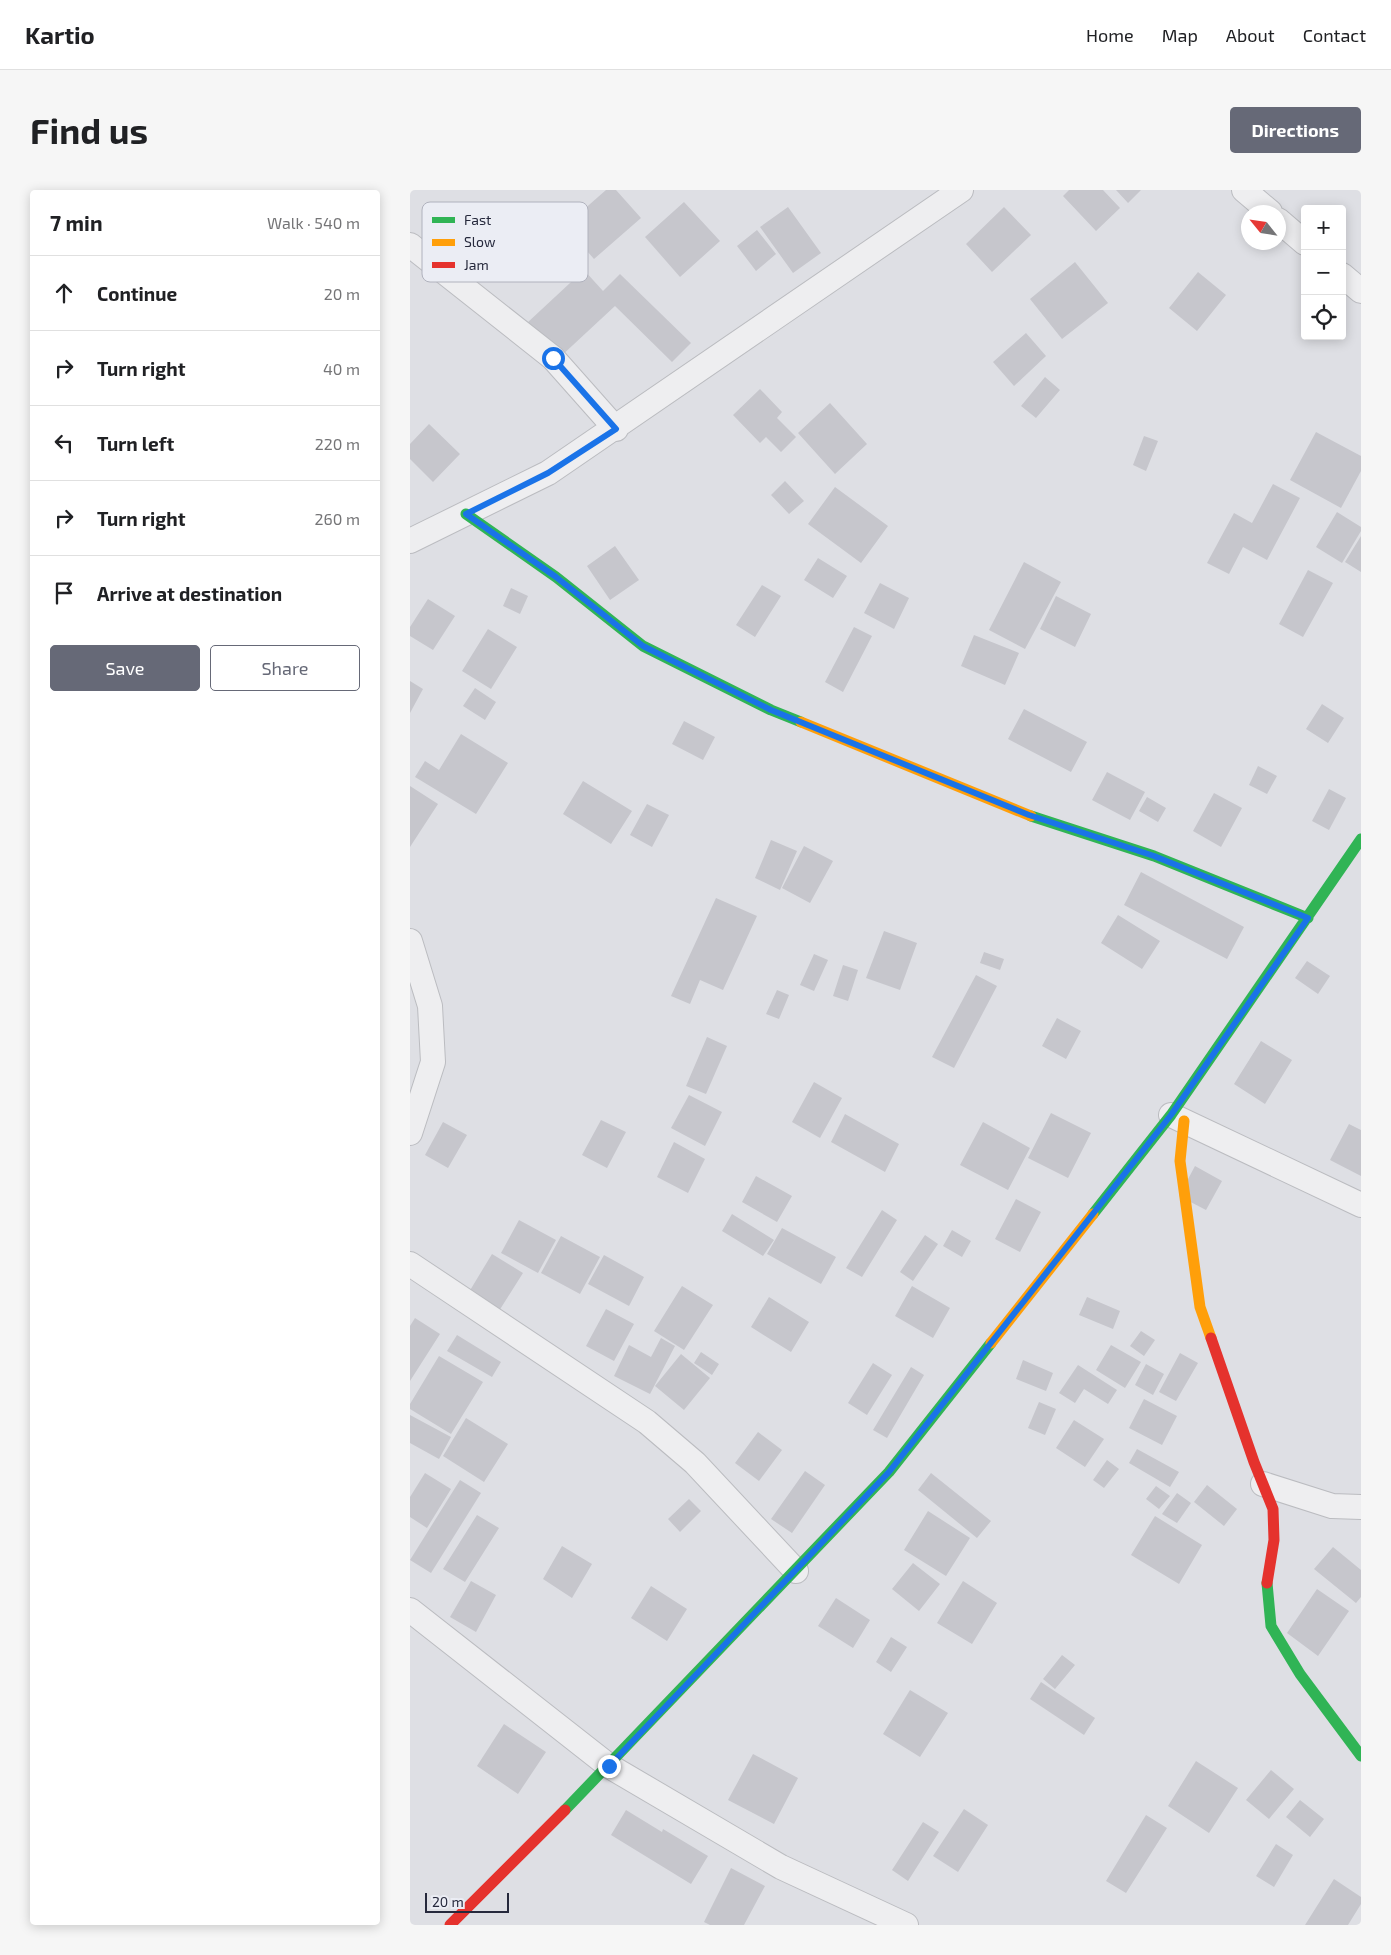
<!DOCTYPE html>
<html lang="en">
<head>
<meta charset="utf-8">
<style>
  :root { --surface:#fff; --page:#f6f6f6; --text:#202124; --muted:#757577; --line:#e0e0e0; --accent:#666977 }
  body { margin:0; font-family:"Exo 2",sans-serif; background:var(--page); color:var(--text) }
  .controls { position:absolute; right:15px; top:15px; display:grid; overflow:hidden; border-radius:5px; box-shadow:0 2px 12px #0003 }
  .controls button { width:45px; height:45px; display:grid; place-items:center; padding:0; border:0; border-bottom:1px solid var(--line); background:var(--surface); color:var(--text); font:25px sans-serif }
  .compass { position:absolute; left:831px; top:15px; width:45px; height:45px; border-radius:50%; background:var(--surface); box-shadow:0 2px 12px #0003; rotate:300deg }
  .scale { position:absolute; left:15px; bottom:12px; width:84px; box-sizing:border-box; padding-left:5px; border:2px solid #26293c; border-top:0; font-size:14px; line-height:18px; white-space:nowrap; color:#26293c; -webkit-text-stroke:4px #ebedf4; paint-order:stroke }
  .stop { position:absolute; width:15px; height:15px; margin:-11px; border:4px solid #1a73e8; border-radius:50%; background:#fff }
  .stop.end { background:#1a73e8; border-color:#fff; box-shadow:0 1px 5px #0008 }
  .list { margin:0; padding:0; list-style:none }
  h2 { display:flex; justify-content:space-between; align-items:center; height:65px; margin:0; padding:0 20px; font-size:21px }
  h2 small { font-size:16px; font-weight:400; color:var(--muted) }
  .list li { display:grid; grid-template-columns:32px 1fr auto; gap:15px; align-items:center; box-sizing:border-box; height:75px; padding:0 20px; border-top:1px solid var(--line) }
  .list b { display:block; font-size:19px; white-space:nowrap }
  .list em { font-size:16px; font-style:normal; color:var(--muted) }
  .actions { display:flex; gap:10px; padding:15px 20px }
  .actions a { flex:1; padding:11px 0; border:1px solid var(--accent); border-radius:5px; text-align:center; font-size:18px; color:var(--accent) }
  .actions .main { background:var(--accent); color:#fff }
  .icon { flex:none; width:28px; height:28px; fill:none; stroke:currentColor; stroke-width:2; stroke-linecap:round; stroke-linejoin:round }
  .map { position:relative; flex:none; width:951px; height:1735px; overflow:hidden; border-radius:5px }
  header { display:flex; align-items:center; gap:30px; box-sizing:border-box; height:70px; padding:0 25px; background:var(--surface); border-bottom:1px solid var(--line) }
  header strong { font-size:24px }
  nav { display:flex; gap:28px; margin-inline-start:auto; font-size:18px }
  .intro { display:flex; align-items:center; justify-content:space-between; box-sizing:border-box; height:120px; padding:0 30px }
  h1 { margin:0; font-size:35px }
  .button { padding:12px 22px; border-radius:5px; background:var(--accent); color:#fff; font-size:18px; font-weight:700 }
  main { display:flex; gap:30px; padding:0 30px }
  aside { flex:1; background:var(--surface); border-radius:5px; box-shadow:0 2px 12px #0003 }
  .map>svg:first-child { display:block }
</style>
</head>
<body>
<header>
<strong>Kartio</strong>
<nav><a>Home</a><a>Map</a><a>About</a><a>Contact</a></nav>
</header>
<div class="intro"><h1>Find us</h1><a class="button">Directions</a></div>
<main>
<aside>
<h2>7 min<small>Walk · 540 m</small></h2>
<ul class="list">
<li><svg class="icon" aria-label="ahead" viewBox="0 0 24 24"><path d="M12 20V5M6 11l6-6 6 6"/></svg><div><b>Continue</b></div><em>20 m</em></li>
<li><svg class="icon" aria-label="right" viewBox="0 0 24 24"><path d="M7 20v-9h11M14 6l5 5-5 5"/></svg><div><b>Turn right</b></div><em>40 m</em></li>
<li><svg class="icon" aria-label="left" viewBox="0 0 24 24"><path d="M17 20v-9H6M10 6l-5 5 5 5"/></svg><div><b>Turn left</b></div><em>220 m</em></li>
<li><svg class="icon" aria-label="right" viewBox="0 0 24 24"><path d="M7 20v-9h11M14 6l5 5-5 5"/></svg><div><b>Turn right</b></div><em>260 m</em></li>
<li><svg class="icon" aria-label="arrive" viewBox="0 0 24 24"><path d="M6 21V4h12l-3 4 3 4H6"/></svg><div><b>Arrive at destination</b></div></li>
</ul>
<div class="actions"><a class="main">Save</a><a>Share</a></div>
</aside>
<div class="map">
<svg width="951" height="1735" viewBox="0 0 951 1735">
  <rect width="100%" height="100%" fill="#dedfe4"/>
  <path fill="#c6c6cc" d="M196,0h10l25,28 -47,41 -29,-33z
    M659,0h34l17,18 -24,23 -33,-35z
    M706,0h25l-13,13z
    M274,12l36,39 -40,36 -35,-40z
    M378,17l33,46 -28,20 -33,-46z
    M594,17l27,28 -39,37 -26,-28z
    M347,40l19,24 -20,17 -19,-25z
    M665,72l33,41 -46,36 -32,-40z
    M174,80l19,21 17,-17 71,69 -19,19 -57,-56 -56,52 -32,-35z
    M788,82l28,23 -29,36 -28,-23z
    M616,143l20,23 -32,30 -21,-24z
    M635,187l15,13 -24,28 -15,-12z
    M350,199l22,23 -5,6 19,19 -15,15 -15,-15 -6,6 -27,-28z
    M420,213l37,41 -32,30 -37,-41z
    M19,234l31,30 -27,28 -23,-23v-15z
    M906,242l45,24v15l-20,37 -51,-28z
    M734,246l14,5 -12,30 -13,-6z
    M375,291l19,20 -15,13 -18,-19z
    M863,294l27,14 -33,62 -24,-13 -14,27 -22,-11 27,-50 18,10z
    M425,297l53,39 -27,37 -53,-39z
    M927,322l24,15v4l-19,32 -26,-16z
    M951,346v36l-16,-10z
    M205,356l24,34 -29,20 -23,-34z
    M408,368l29,18 -14,22 -29,-18z
    M614,372l37,20 -36,67 -36,-19z
    M898,380l25,13 -30,54 -24,-13z
    M470,393l29,15 -15,31 -30,-16z
    M352,395l19,11 -26,41 -19,-12z
    M101,398l17,8 -8,18 -17,-8z
    M646,406l35,18 -16,33 -35,-18z
    M18,409l27,17 -22,34 -23,-14v-9z
    M444,437l18,9 -29,56 -18,-10z
    M78,439l29,18 -26,42 -29,-18z
    M564,445l45,18 -14,32 -44,-19z
    M0,491l13,8 -13,24z
    M65,498l21,14 -11,18 -22,-14z
    M912,514l22,14 -16,25 -22,-14z
    M614,519l63,33 -16,30 -63,-33z
    M274,531l31,16 -12,23 -31,-16z
    M51,544l47,29 -32,51 -61,-37 10,-16 14,9z
    M848,576l19,10 -10,18 -18,-9z
    M697,582l38,20 -15,28 -38,-20z
    M173,591l49,30 -21,33 -48,-30z
    M0,596l28,18 -28,43z
    M919,599l17,9 -17,32 -17,-9z
    M804,603l28,15 -21,39 -28,-16z
    M737,607l19,11 -8,14 -19,-11z
    M237,614l22,11 -17,32 -22,-12z
    M361,650l26,11 -17,39 -25,-12z
    M394,656l29,15 -23,42 -28,-15z
    M731,682l103,55 -17,32 -103,-54z
    M306,708l41,18 -34,74 -23,-10 -10,24 -19,-8z
    M708,725l42,26 -18,28 -41,-26z
    M474,741l33,12 -17,47 -34,-12z
    M574,762l20,7 -4,11 -20,-7z
    M404,764l14,6 -14,31 -14,-6z
    M897,771l23,15 -12,18 -23,-16z
    M433,775l15,5 -10,31 -15,-5z
    M566,785l21,11 -43,82 -22,-11z
    M367,800l12,5 -10,24 -13,-5z
    M647,828l24,13 -15,28 -24,-13z
    M297,847l20,9 -21,48 -20,-8z
    M851,851l31,19 -27,44 -31,-20z
    M404,892l28,16 -22,40 -28,-16z
    M279,905l33,17 -17,34 -34,-18z
    M641,923l40,20 -23,45 -40,-20z
    M435,924l54,30 -14,28 -54,-30z
    M191,930l25,12 -19,36 -25,-13z
    M33,932l24,13 -19,33 -23,-13z
    M573,932l47,26 -22,42 -48,-25z
    M939,934l12,6v46l-31,-16z
    M264,952l31,17 -17,34 -31,-16z
    M785,976l27,15 -16,29 -27,-14z
    M346,986l36,20 -15,26 -35,-20z
    M606,1009l25,13 -21,40 -25,-13z
    M472,1020l15,10 -35,57 -16,-9z
    M322,1024l42,26 -11,16 -41,-25z
    M109,1030l37,20 -18,33 -37,-20z
    M372,1038l54,29 -15,27 -54,-30z
    M542,1040l19,11 -9,16 -19,-11z
    M515,1045l13,9 -25,37 -13,-9z
    M151,1046l39,21 -20,37 -39,-21z
    M82,1064l31,19 -24,38 -30,-19z
    M194,1065l40,22 -15,29 -41,-22z
    M272,1096l31,19 -29,45 -30,-19z
    M502,1096l38,22 -17,30 -38,-22z
    M359,1107l40,25 -18,30 -40,-25z
    M677,1107l33,14 -7,18 -34,-14z
    M196,1119l28,15 -20,37 -28,-15z
    M5,1128l25,16 -30,47v-55z
    M731,1141l14,9 -11,16 -14,-10z
    M47,1145l44,27 -9,15 -45,-26z
    M251,1148l14,8 -25,48 -36,-18 15,-31 22,12z
    M701,1155l30,17 -16,26 -29,-18z
    M291,1162l18,12 -7,11 -18,-12z
    M770,1163l18,10 -22,38 -17,-9z
    M271,1164l29,24 -26,32 -29,-24z
    M29,1166l44,26 -32,52 -41,-25v-5z
    M613,1170l30,13 -7,18 -30,-12z
    M463,1173l19,12 -25,40 -19,-12z
    M736,1174l18,10 -11,21 -18,-10z
    M668,1175l39,25 -9,14 -24,-15 -9,14 -16,-10z
    M501,1177l13,8 -37,63 -14,-8z
    M734,1209l33,17 -15,29 -33,-17z
    M629,1212l17,7 -11,26 -17,-7z
    M0,1225l41,22 -12,22 -29,-16z
    M56,1228l42,26 -24,38 -41,-26z
    M664,1230l30,19 -19,28 -29,-19z
    M348,1242l24,18 -23,31 -24,-18z
    M727,1259l42,23 -9,15 -41,-24z
    M697,1270l12,9 -15,19 -11,-8z
    M395,1281l20,14 -33,48 -21,-14z
    M15,1283l26,16 -24,39 -17,-11v-20z
    M521,1283l60,48 -14,17 -59,-48z
    M50,1290l21,13 -50,80 -21,-13z
    M797,1295l30,24 -13,17 -30,-24z
    M746,1296l14,10 -11,13 -13,-10z
    M767,1303l14,10 -14,20 -15,-9z
    M279,1309l12,12 -21,21 -12,-13z
    M518,1321l42,27 -24,38 -42,-26z
    M67,1325l22,13 -34,54 -22,-13z
    M745,1326l47,29 -23,39 -48,-29z
    M152,1356l30,18 -20,34 -29,-19z
    M923,1357l28,23v27l-5,6 -42,-34z
    M503,1373l27,21 -21,27 -27,-22z
    M61,1391l25,14 -20,37 -26,-15z
    M553,1391l34,22 -25,41 -35,-21z
    M241,1396l36,23 -20,32 -36,-23z
    M907,1399l32,22 -31,45 -31,-23z
    M426,1408l34,22 -17,28 -35,-22z
    M481,1447l16,10 -16,25 -15,-10z
    M652,1465l13,10 -20,24 -12,-10z
    M631,1492l54,36 -11,17 -54,-36z
    M500,1500l38,23 -28,44 -37,-23z
    M94,1534l42,28 -28,42 -41,-28z
    M343,1564l45,24 -24,46 -46,-24z
    M786,1571l42,27 -29,45 -41,-27z
    M861,1580l23,19 -25,30 -23,-19z
    M890,1610l24,19 -14,18 -24,-20z
    M554,1619l24,16 -30,47 -25,-16z
    M216,1620l36,22 1,-3 45,27 -17,28 -80,-49z
    M736,1625l21,13 -41,65 -20,-12z
    M513,1632l16,10 -31,49 -16,-11z
    M866,1654l17,11 -19,32 -18,-11z
    M321,1678l34,18 -21,39h-34l-6,-3z
    M924,1689l27,18v7l-13,21h-43z"/>
  <g fill="none" stroke-linecap="round" stroke-linejoin="round">
    <defs>
      <path id="street" d="M834,0l26,22
        M868,30l27,23
        M0,55l143,113 63,71
        M932,85l19,16
        M0,351l138,-68 413,-283
        M0,751l20,65 3,56 -23,71
        M761,925l190,90
        M0,1074l237,158 48,41 101,108
        M853,1294l69,22 29,1
        M0,1420l199,156 172,101 125,58"/>
    </defs>
    <use href="#street" stroke="#bbbcc0" stroke-width="26"/>
    <use href="#street" stroke="#eeeef0" stroke-width="24"/>
    <path stroke="#30b455" stroke-width="11" d="M56,324l90,63 87,69 128,64 30,12
      M621,626l123,40 154,62
      M683,1024l78,-99 190,-276
      M857,1393l4,43 29,48 61,82
      M155,1620l324,-338 102,-129"/>
    <path stroke="#ff9f0a" stroke-width="11" d="M391,532l230,94
      M774,931l-4,40 20,146 11,31
      M581,1153l102,-129"/>
    <path stroke="#e5322d" stroke-width="11" d="M801,1148l43,124 19,47 1,31 -7,43
      M40,1735l115,-115"/>
  </g>
  <g fill="none" stroke-linecap="round" stroke-linejoin="round">
    <path stroke="#1a73e8" stroke-width="6" d="M143,168l63,71 -68,44 -82,41 90,63 87,69 128,64 258,105 125,41 154,62 -137,197 -282,357 -280,294"/>
  </g>
  <rect x="12" y="12" width="166" height="80" rx="8" fill="#ebedf4" stroke="#b0b2bd" stroke-width="1"/>
  <rect x="22" y="27" width="23" height="6" fill="#30b455"/>
  <rect x="22" y="49" width="23" height="7" fill="#ff9f0a"/>
  <rect x="22" y="72" width="23" height="6" fill="#e5322d"/>
  <g font-size="14" fill="#26293c">
    <text x="54" y="35">Fast</text>
    <text x="54" y="57">Slow</text>
    <text x="54" y="80">Jam</text>
  </g>
</svg>
<div class="controls">
<button>+</button>
<button>−</button>
<button><svg class="icon" aria-label="locate" viewBox="0 0 24 24"><circle cx="12" cy="12" r="6"/><path d="M12 2v4M12 18v4M2 12h4M18 12h4"/></svg></button>
</div>
<svg class="compass" viewBox="-18 -18 36 36"><path d="M0-13l5 13h-10z" fill="#e53935"/><path d="M0 13l5-13h-10z" fill="#757577"/></svg>
<div class="scale">20 m</div>
<div class="stop" style="left:143px;top:168px"></div>
<div class="stop end" style="left:199px;top:1576px"></div>
</div>
</main>
</body>
</html>
